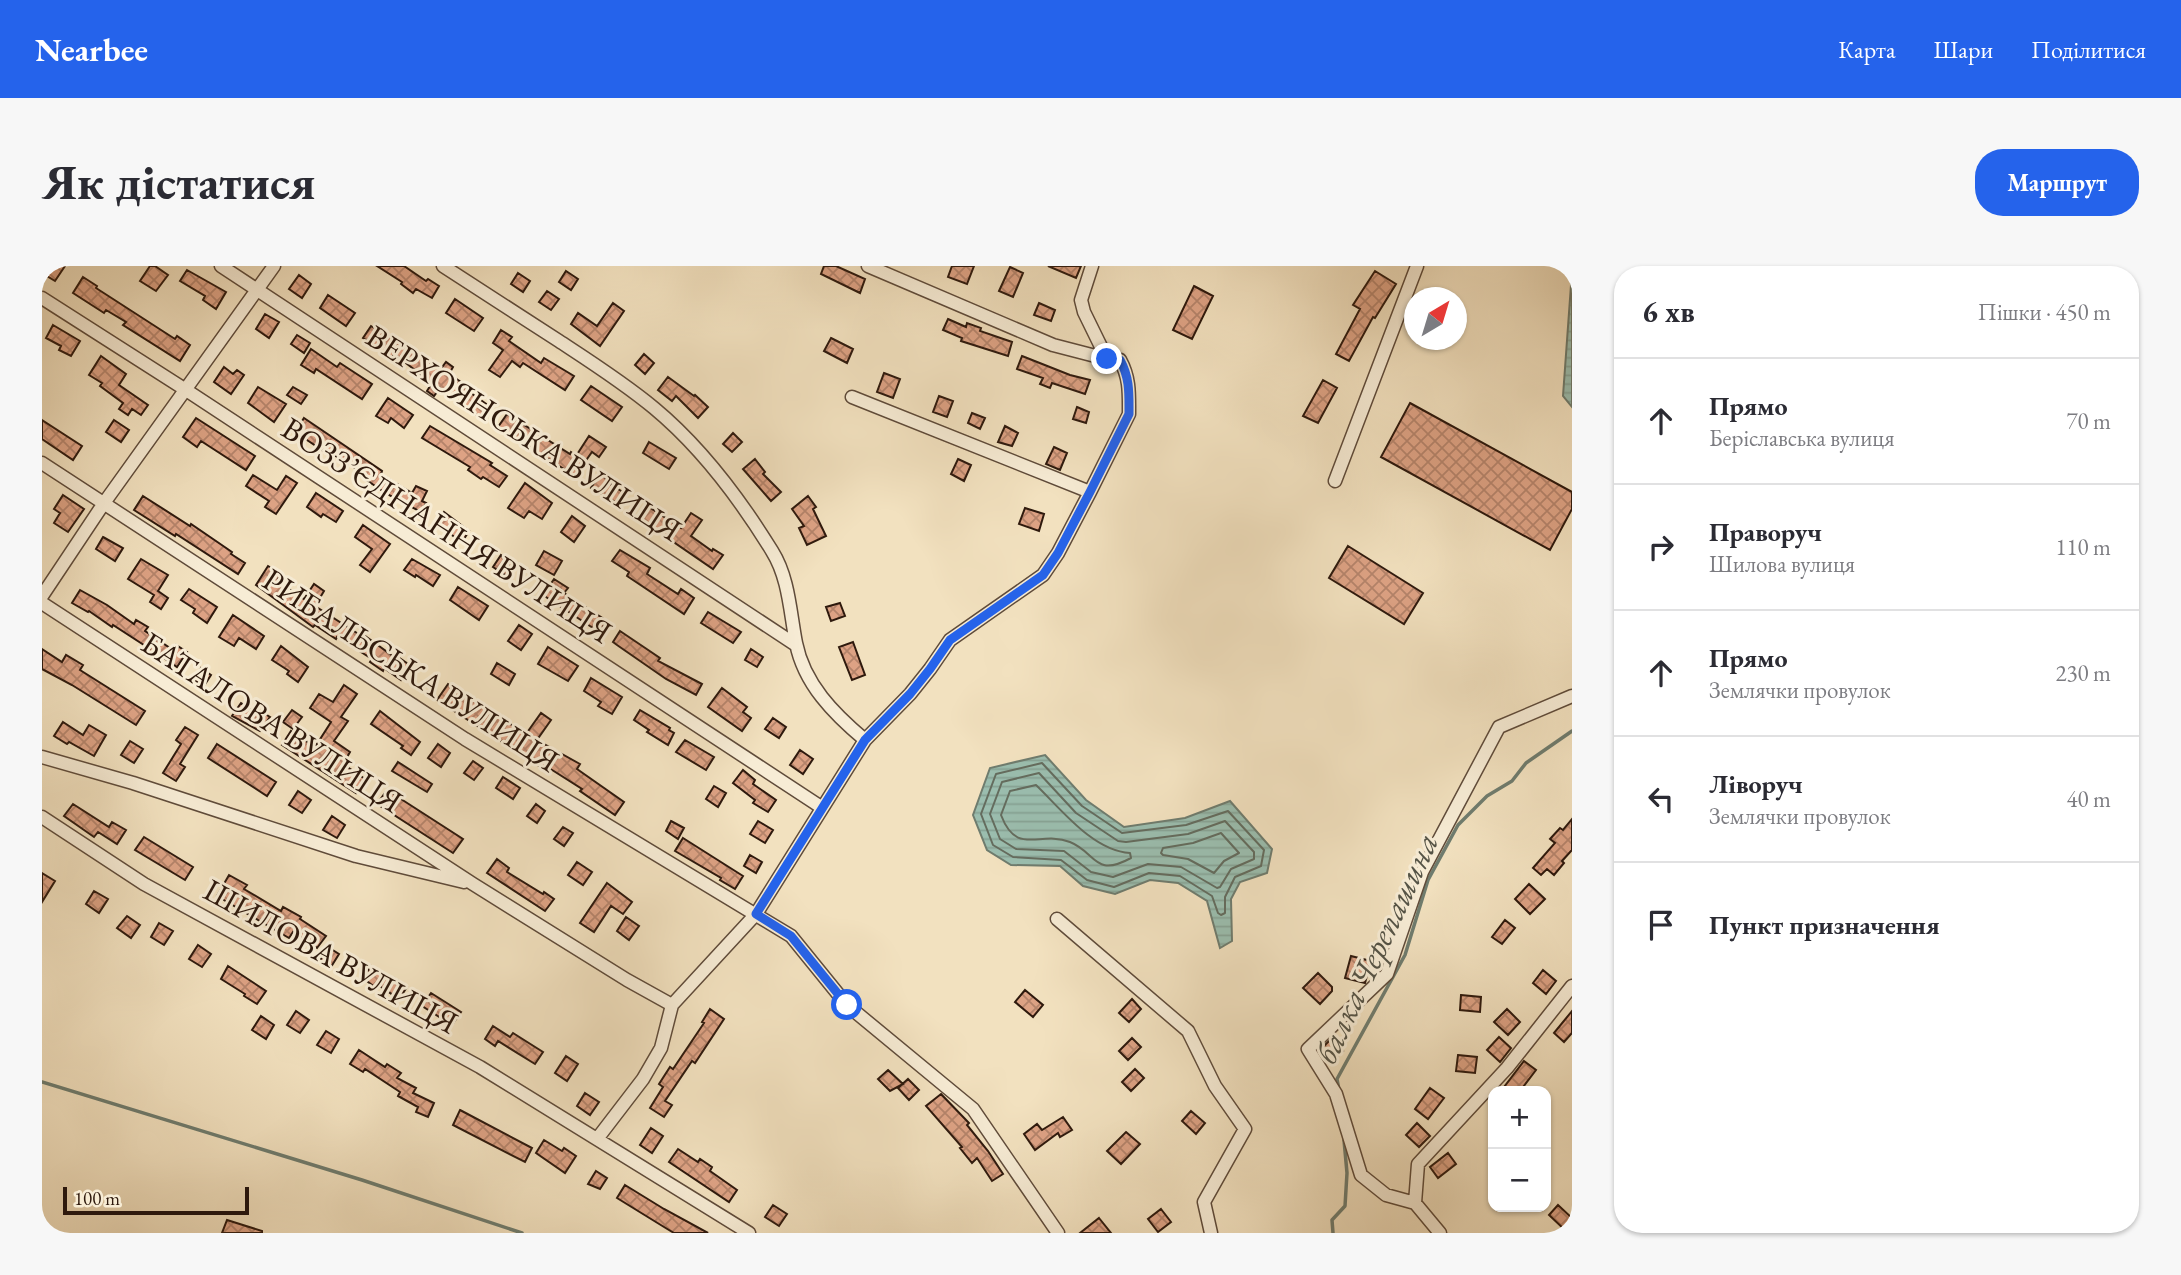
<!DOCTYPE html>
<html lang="uk">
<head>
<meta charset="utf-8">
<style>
  :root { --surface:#fff; --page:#f7f7f7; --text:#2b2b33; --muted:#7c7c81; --line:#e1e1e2; --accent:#2563eb }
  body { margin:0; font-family:"EB Garamond",serif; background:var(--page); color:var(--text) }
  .controls { position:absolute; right:21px; bottom:21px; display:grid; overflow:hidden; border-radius:14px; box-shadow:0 2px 5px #0004 }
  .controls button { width:63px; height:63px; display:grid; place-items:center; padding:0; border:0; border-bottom:2px solid var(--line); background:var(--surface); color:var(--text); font:35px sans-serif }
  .compass { position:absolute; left:1362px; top:21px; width:63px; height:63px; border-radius:50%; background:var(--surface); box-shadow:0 2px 5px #0004; rotate:38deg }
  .scale { position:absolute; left:21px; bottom:18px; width:186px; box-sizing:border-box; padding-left:7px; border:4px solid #2e190d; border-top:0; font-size:19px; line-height:24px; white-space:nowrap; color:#2e190d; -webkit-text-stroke:5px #f7ecd5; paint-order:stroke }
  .stop { position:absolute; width:21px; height:21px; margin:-16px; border:5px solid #2563eb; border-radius:50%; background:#fff }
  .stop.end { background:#2563eb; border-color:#fff; box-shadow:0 2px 7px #0008 }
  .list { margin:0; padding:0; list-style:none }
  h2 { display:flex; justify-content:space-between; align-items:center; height:91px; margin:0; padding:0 28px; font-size:30px }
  h2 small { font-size:23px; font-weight:400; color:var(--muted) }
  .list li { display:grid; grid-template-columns:46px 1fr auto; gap:21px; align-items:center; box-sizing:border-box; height:126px; padding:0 28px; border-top:2px solid var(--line) }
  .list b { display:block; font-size:26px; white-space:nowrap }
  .list p { margin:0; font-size:23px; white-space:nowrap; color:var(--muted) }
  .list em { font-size:23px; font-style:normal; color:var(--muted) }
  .icon { flex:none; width:38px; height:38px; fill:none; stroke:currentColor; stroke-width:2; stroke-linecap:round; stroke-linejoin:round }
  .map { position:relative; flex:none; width:1530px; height:967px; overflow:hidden; border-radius:28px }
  header { display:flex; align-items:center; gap:42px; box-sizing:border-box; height:98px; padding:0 35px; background:var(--accent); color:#fff }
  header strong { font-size:33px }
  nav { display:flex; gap:38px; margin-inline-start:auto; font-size:24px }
  .intro { display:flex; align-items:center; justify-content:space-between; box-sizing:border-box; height:168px; padding:0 42px }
  h1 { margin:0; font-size:49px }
  .button { padding:18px 32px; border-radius:28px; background:var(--accent); color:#fff; font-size:24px; font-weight:700 }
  main { display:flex; gap:42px; padding:0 42px }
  aside { flex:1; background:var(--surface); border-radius:28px; box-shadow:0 2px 5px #0004 }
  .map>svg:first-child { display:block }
</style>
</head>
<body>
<header>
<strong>Nearbee</strong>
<nav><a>Карта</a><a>Шари</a><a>Поділитися</a></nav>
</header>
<div class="intro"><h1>Як дістатися</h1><a class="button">Маршрут</a></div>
<main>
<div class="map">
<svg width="1530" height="967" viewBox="0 0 1530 967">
  <defs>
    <pattern id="water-rules" width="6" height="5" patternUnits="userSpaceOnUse" patternTransform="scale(1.75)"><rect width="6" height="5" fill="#9bbeaf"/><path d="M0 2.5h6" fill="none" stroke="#86a395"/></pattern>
    <pattern id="building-cross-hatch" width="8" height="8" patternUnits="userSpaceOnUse" patternTransform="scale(1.75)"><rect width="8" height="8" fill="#dda284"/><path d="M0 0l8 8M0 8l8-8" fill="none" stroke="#b4836a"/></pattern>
  </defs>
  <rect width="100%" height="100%" fill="#f2e1bf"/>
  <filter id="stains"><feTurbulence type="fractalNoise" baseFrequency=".00286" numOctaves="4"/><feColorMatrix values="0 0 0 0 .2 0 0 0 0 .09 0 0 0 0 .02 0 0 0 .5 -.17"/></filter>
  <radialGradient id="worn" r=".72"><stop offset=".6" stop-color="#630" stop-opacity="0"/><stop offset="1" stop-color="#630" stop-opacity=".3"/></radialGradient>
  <path fill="url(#water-rules)" stroke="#6f7c6e" stroke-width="2" d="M1530,5v136l-9,-11z
    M1003,489l41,45 38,27 61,-9 45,-17 42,48 -5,24 -27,9 -9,17 1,42 -12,7 -13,-47 -29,-18 -28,-3 -35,14 -32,-8 -23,-20 -49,-1 -24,-15 -14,-35 17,-47z"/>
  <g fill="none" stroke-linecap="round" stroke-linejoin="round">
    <path stroke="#646c5e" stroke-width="2" d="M1000,497l40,43 40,27 64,-8 42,-14 36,39 -3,16 -26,11 -10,20v16l-4,2 -3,-2 -6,-17 -32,-20 -31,-3 -35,14 -27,-7 -26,-20 -48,-3 -20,-12 -12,-31 15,-40z
      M997,507l37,40 42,28 8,1 62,-8 37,-13 29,31v7l-23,10 -11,18 -3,1 -36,-21 -33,-3 -35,13 -22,-5 -27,-21 -48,-2 -16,-10 -10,-25 12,-32z
      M994,519c25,24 57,66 94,68l1,5c-37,20 -34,-5 -61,-16 -31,-12 -53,15 -69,-27l9,-24z
      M1179,567l18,20 -15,8 -10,12 -26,-14 -25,-4 -2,-2 2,-5 30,-5z"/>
    <path stroke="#6f7c6e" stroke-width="3.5" d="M0,816l320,98 160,53
      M1297,824l-2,-11 68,-124 23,-75 30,-55 29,-29 25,-15 14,-18 46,-32
      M1291,967l-1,-13 13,-14 2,-33 -3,-33"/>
  </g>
  <path fill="url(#building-cross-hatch)" stroke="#2e190d" stroke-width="2" d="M0,0h23l-10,15 -13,-8z
    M108,0h5l13,9 -12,16 -16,-10z
    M335,0h27l22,15 2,-2 11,7 -7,12 -16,-9 -3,4 -12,-9 1,-2z
    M782,0h12l29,13 -5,14 -39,-19z
    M910,0h22l-7,18 -19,-7z
    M1006,0h33l-5,12z
    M968,1l13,6 -10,24 -14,-6z
    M145,4l39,22 -10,17 -13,-9 2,-4 -25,-15z
    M524,5l12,8 -7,11 -12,-8z
    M1333,5l21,13 -21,34 -2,-1 -24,44 -13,-7 24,-45 -7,-4z
    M476,7l12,8 -7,11 -12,-8z
    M257,9l12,9 -9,14 -13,-9z
    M41,11l14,9 -1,2 79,51 2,-3 13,9 -10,16 -57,-36 3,-3 -20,-12 -2,3 -31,-20z
    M1152,20l19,10 -21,43 -19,-9z
    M505,25l12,8 -8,11 -12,-8z
    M286,29l27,18 -9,13 -26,-18z
    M413,33l28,19 -9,13 -28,-18z
    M571,37l11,8 -24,35 -29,-22 7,-11 19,13z
    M997,37l16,7 -4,11 -17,-6z
    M223,48l14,8 -10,16 -13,-9z
    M906,53l18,8 1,-4 14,5 -1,3 32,11 -4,14 -47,-15 1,-3 -19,-8z
    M11,59l27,16 -9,15 -12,-6 2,-4 -15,-8z
    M329,60l45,26 24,18 6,-8 7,5 -4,7 24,16 -2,3 18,13 -8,12 -41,-30 -6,8 -7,-5 5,-8 -38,-29 -2,4 -29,-20z
    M459,64l11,7 -3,4 32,22 3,-5 30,18 -9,14 -42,-27 -3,4 -8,-6 -12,16 -11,-7 14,-20 -10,-7z
    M255,69l13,8 -6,10 -13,-9z
    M789,72l22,11 -6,14 -23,-12z
    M269,83l26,18 3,-4 32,21 -10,15 -46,-30 -2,4 -13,-8z
    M602,88l10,9 -9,11 -10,-9z
    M59,90l25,18 -7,11 29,20 -7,10 -9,-6 -4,6 -9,-6 4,-6 -23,-17 2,-3 -13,-8z
    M980,90l48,19 20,5 -5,14 -33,-11 -2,5 -10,-4 3,-6 -26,-9z
    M182,101l9,7 4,-4 7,5 -13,19 -17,-12z
    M842,107l16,6 -7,19 -16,-6z
    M626,111l26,19 1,-1 13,12 -10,11 -22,-22 -4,5 -14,-11z
    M1281,114l14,8 -19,35 -15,-7z
    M549,120l31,21 -10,14 -31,-21z
    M216,121l28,17 -12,18 -26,-19z
    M251,121l14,8 -6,9 -14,-9z
    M897,130l14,5 -6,16 -14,-5z
    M346,132l25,17 -9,13 -13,-10 -3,5 -12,-7z
    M1368,137l162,89v17l-22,41 -169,-93z
    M1035,141l12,5 -3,11 -13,-4z
    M930,147l13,5 -5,11 -12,-6z
    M465,148l63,40 1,-2 5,4 13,-20 17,11 -7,10 -7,-5 -17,24 -77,-49z
    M154,152l59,38 -9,14 -45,-29 -4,6 -14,-10z
    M262,152l78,53 -1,3 31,19 4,-7 11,5 -5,10 4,2 -5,9 -34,-18 -28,-19 2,-3 -32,-20 -1,2 -33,-22z
    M0,154l40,26 -9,14 -31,-21z
    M72,154l15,10 -8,12 -15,-10z
    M388,160l62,37 -2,2 17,11 -8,11 -16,-10 -2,2 -13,-9 2,-3 -48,-29z
    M963,160l13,7 -6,13 -14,-4z
    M691,167l9,9 -10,10 -9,-8z
    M607,176l27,16 -7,11 -26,-16z
    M1012,181l13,6 -7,17 -14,-6z
    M713,193l10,13 -2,2 18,18 -10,9 -28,-32z
    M916,193l13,6 -7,16 -13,-7z
    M557,208l13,8 -2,2 16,10 -7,10 -28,-16z
    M211,209l24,15 9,-14 11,7 -21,31 -11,-7 4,-6 -23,-15z
    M483,217l27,20 -10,16 -13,-8 -5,7 -16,-10z
    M274,227l27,18 -7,11 -13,-8 -2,3 -14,-10z
    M21,229l21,14 -16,23 -14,-9 6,-10 -6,-4z
    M101,230l47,30 1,-2 41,28 -1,2 14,9 -7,11 -62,-40 -1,2 -41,-26z
    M766,230l8,11 -3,2 13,27 -19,9 -8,-17 5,-2 -12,-17z
    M607,241l32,21 10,-15 11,7 -11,16 21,15 1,-2 10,6 -10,14 -73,-50z
    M983,242l19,6 -5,17 -20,-7z
    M402,246l25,19 -7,11 -26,-18z
    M530,250l13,10 -11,16 -13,-10z
    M321,259l27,19 -20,28 -10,-7 12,-16 -17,-12z
    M61,271l20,11 -8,13 -19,-12z
    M1306,280l75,47 -19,31 -75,-46z
    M578,284l30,18 -3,6 31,20 3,-5 13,9 -10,16 -57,-38 2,-4 -17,-11z
    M502,285l18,10 -8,14 -18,-10z
    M459,289l15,10 -8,12 -15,-10z
    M99,293l27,16 -10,16 10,7 -7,11 -11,-7 4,-7 -26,-16z
    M370,293l28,16 -7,11 -17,-11 -1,2 -11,-7z
    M226,300l13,8 -4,7 27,18 10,-15 10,7 -9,15 45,29 1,-2 36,26 1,-2 13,9 -10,14 -17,-12 -1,3 -13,-9 2,-3 -35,-22 -1,2 -21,-14 -2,2 -57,-42z
    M512,313l14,9 -4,5 43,28 -8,11 -56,-37z
    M416,321l30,19 -9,14 -29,-20z
    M147,323l28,18 -10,16 -14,-10 2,-4 -14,-9z
    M38,324l27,15 27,19 2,-4 12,7 -3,4 28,19 3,-5 11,7 -10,15 -16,-11 -3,5 -11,-7 3,-5 -37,-24 -1,2 -23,-16 -1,1 -16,-9z
    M798,337l5,13 -14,5 -5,-14z
    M666,346l33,20 -8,11 -32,-20z
    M191,349l31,21 -8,13 -17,-11 -5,8 -15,-9z
    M477,359l13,9 -11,16 -13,-9z
    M578,365l40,27 -2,3 44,23 -6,11 -30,-16 -49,-34 -4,-3z
    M811,376l12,33 -13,5 -13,-33z
    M239,380l27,21 -10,15 -11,-8 2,-3 -17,-11z
    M506,381l30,19 -10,15 -30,-17z
    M0,383l20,13 4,-7 17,10 -3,5 65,41 -9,14 -64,-40 -30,-16z
    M709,383l12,8 -6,10 -12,-7z
    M455,397l18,11 -6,11 -18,-11z
    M159,402l10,7 -7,11 -10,-6z
    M549,412l31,19 -10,17 -14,-8 3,-4 -17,-11z
    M406,418l78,50 15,-21 10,7 -14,20 43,24 -3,5 47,33 -9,13 -35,-24 2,-2 -33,-21 -2,3 -17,-11 -93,-60z
    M302,419l13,9 -16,23 7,4 -14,20 16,11 -7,12 22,15 -9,14 -74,-48 9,-14 24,16 16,-25 -21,-14 9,-14 14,8z
    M680,422l25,19 -4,5 8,6 -9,13 -34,-24z
    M199,437l16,10 2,-3 11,7 -10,14 -28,-15z
    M250,444l10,7 -9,12 -10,-7z
    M598,444l30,18 -1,2 5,3 -6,12 -21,-13 2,-2 -15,-10z
    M338,445l40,31 -9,13 -10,-7 2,-2 -32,-22z
    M731,452l13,9 -7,11 -14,-9z
    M21,456l20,13 6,-10 17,10 -12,21 -25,-14 -2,2 -13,-8z
    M143,461l13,8 -18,29 5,3 -9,14 -13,-8 18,-29 -5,-4z
    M643,474l29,17 -8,13 -30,-18z
    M88,475l13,8 -9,14 -13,-8z
    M175,478l59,38 -9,14 -59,-38z
    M396,478l12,9 -9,14 -13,-9z
    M758,484l13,9 -10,15 -13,-9z
    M431,495l10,7 -9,12 -10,-7z
    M356,496l34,22 -5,8 -35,-21z
    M701,504l12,10 -2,4 23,16 -8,12 -15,-9 2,-3 -22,-17z
    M461,511l17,11 -7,11 -17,-11z
    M672,520l12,7 -8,14 -12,-8z
    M345,524l76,49 -10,14 -76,-49z
    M256,525l13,9 -9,13 -13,-8z
    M31,538l36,23 3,-5 14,8 -9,14 -19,-12 -4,5 -30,-21z
    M494,538l9,7 -8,12 -10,-7z
    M290,550l13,9 -8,13 -14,-8z
    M1530,553v31l-10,11 2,2 -10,12 -7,-6 -6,6 -8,-7 22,-25 -5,-4 10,-11 3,2z
    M629,555l13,7 -6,11 -12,-8z
    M716,555l15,9 -8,13 -15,-9z
    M521,561l10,6 -9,13 -10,-7z
    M102,571l49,30 -8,13 -50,-30z
    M641,572l60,38 -8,13 -15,-9 1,-2 -46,-27z
    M708,589l12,7 -6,11 -12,-7z
    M455,593l12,9 -2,4 36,22 1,-2 10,7 -9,12 -58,-38z
    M535,596l15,10 -9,13 -15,-10z
    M0,607l13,8 -13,21z
    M187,609l18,10 -3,4 37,22 2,-4 18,10 -1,2 26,17 -9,12 -24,-16 -4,6 -72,-42z
    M565,617l25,19 -9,12 -12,-8 -17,26 -14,-9z
    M1487,618l16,15 -15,15 -15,-15z
    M52,625l14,8 -9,14 -13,-9z
    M85,650l13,9 -9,13 -14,-10z
    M584,651l13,9 -10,14 -12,-9z
    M1463,654l10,8 -13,16 -10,-7z
    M117,657l14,8 -9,14 -13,-8z
    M156,679l13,9 -9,13 -13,-8z
    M286,681l11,7 -8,13 -11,-6z
    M1309,690l20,5 -6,22 -20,-5z
    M186,700l38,25 -9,13 -13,-8 1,-2 -24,-15z
    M329,700l21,15 2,-3 13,9 -8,12 -21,-14 -2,3 -13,-10z
    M1501,704l13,11 -10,13 -13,-11z
    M1276,707l14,14v4l-12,13 -17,-16z
    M983,724l18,15 -10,12 -18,-15z
    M389,727l30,19 -9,13 -30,-19z
    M1419,729l20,2 -1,15 -20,-2z
    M1090,733l9,10 -12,13 -10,-9z
    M668,743l14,10 -29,44 -3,-2 -27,40 7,4 -8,12 -14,-9 13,-21 -4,-3 11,-17 3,2 31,-46 -2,-1z
    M1465,743l13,13 -12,13 -14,-13z
    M254,745l13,9 -9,13 -13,-8z
    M1530,745v22l-8,9 -10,-9z
    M219,750l13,9 -8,14 -14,-9z
    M451,760l17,11 3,-4 30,19 -8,12 -37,-23 -3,5 -10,-7z
    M284,765l13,8 -8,14 -14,-8z
    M1457,771l12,11 -11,14 -13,-12z
    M1090,772l9,9 -13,13 -9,-9z
    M1289,773l12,12 -10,10 -12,-12z
    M317,784l26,17 2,-3 14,9 -4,5 19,10 -3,5 21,10 -6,14 -12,-5 2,-5 -20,-11 2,-4 -35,-23 -2,3 -13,-8z
    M1416,789l19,2 -2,16 -19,-2z
    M524,790l12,8 -11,17 -12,-8z
    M1482,795l12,9 -16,21h-19z
    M1093,803l9,9 -13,13 -9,-9z
    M846,804l15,14 -13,7 -12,-12z
    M866,813l11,11 -10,10 -11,-12z
    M1388,822l14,10 -16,21 -13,-10z
    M543,827l14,9 -9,13 -13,-9z
    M899,828l28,29 -2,2 21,26 15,23 -11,7 -15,-23 -5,5 -12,-15 2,-1 -36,-41z
    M418,844l72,38 -7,14 -72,-37z
    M1149,845l14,12 -9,11 -14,-13z
    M1021,851l9,13 -12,7 -2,-4 -23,17 -11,-16 13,-10 5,6z
    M1375,857l13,13 -11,11 -13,-12z
    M609,862l12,8 -11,17 -12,-8z
    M1084,866l14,12 -19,20 -14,-13z
    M502,874l18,11 2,-3 12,8 -11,17 -29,-20z
    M636,883l20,13 2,-3 12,8 -2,4 27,19 -8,12 -60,-40z
    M1406,887l8,11 -18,14 -8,-11z
    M554,905l11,7 -7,11 -12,-5z
    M583,919l39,24 44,24h-34l-10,-6 -47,-29z
    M731,939l14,9 -8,12 -14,-9z
    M1516,939l14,13v9l-5,5 -18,-17z
    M1119,943l10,13 -13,10 -10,-13z
    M1057,952l12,15h-31z
    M185,954l35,11v2h-40z"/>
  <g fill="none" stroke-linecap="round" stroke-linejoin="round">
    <defs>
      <path id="minor" d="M179,0l575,379
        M401,0c38,25 77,50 116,75 32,21 65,42 95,67 47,39 86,91 118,143 17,27 18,61 24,92 8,41 38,71 69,97
        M826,0l185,79 54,14
        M0,32l144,92 635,417
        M810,131l238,95
        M0,197l423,276 326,197 56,69 126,104 85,124
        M1293,215l82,-215
        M0,330l62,-93 170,-237
        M0,337l431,281 154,96 45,25
        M0,491l91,26 223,73 108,26
        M0,551l102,67 336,183 269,166
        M1015,653l131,112 27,55 30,43 -41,73 7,31
        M555,873l46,-60 18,-31 11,-43 84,-91 109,-174 45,-46 20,-25 20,-29 93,-65 15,-22 32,-61 39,-78c0,-20 1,-36 -9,-54l-13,-1 -23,-47 -3,-12 11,-34
        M1373,937l3,-39 89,-96 65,-82
        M1398,967l-25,-30 -29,-8 -25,-20 -25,-81 -28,-45 79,-75 35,-102 77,-145 73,-31"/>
    </defs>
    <use href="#minor" stroke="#5f4b3a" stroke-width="15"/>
    <use href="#minor" stroke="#f7ecd5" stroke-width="12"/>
  </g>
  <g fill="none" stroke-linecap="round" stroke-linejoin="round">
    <path stroke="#2563eb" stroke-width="9" d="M805,739l-56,-69 -35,-22 109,-174 45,-46 20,-25 20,-29 93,-65 15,-22 32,-61 39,-78c0,-20 1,-36 -9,-54l-13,-1"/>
  </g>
  <g text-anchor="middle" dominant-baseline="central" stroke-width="6" stroke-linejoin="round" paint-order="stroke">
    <g font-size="32" fill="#2e190d" stroke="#f7ecd5">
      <text transform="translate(482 167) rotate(33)">ВЕРХОЯНСЬКА ВУЛИЦЯ</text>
      <text transform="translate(405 264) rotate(33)">ВОЗЗ’ЄДНАННЯ ВУЛИЦЯ</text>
      <text transform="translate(369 404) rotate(33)">РИБАЛЬСЬКА ВУЛИЦЯ</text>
      <text transform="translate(230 456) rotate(33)">БАТАЛОВА ВУЛИЦЯ</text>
      <text transform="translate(289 690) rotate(29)">ШИЛОВА ВУЛИЦЯ</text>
    </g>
    <g font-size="33" font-style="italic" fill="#545346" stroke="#f7ecd5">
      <text transform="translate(1334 682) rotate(-65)">балка Черепашина</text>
    </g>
  </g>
  <rect width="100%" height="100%" filter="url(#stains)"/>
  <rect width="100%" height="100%" fill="url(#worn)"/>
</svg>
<div class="controls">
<button>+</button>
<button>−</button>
</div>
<svg class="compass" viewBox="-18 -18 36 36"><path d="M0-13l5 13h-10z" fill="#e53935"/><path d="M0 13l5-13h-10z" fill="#7c7c81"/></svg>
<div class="scale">100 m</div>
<div class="stop" style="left:805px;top:739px"></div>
<div class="stop end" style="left:1065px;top:93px"></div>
</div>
<aside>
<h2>6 хв<small>Пішки · 450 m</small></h2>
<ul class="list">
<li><svg class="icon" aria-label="ahead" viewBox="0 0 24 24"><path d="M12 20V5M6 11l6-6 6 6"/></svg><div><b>Прямо</b><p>Беріславська вулиця</p></div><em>70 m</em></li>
<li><svg class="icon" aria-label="right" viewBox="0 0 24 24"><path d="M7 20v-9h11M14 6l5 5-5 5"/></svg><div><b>Праворуч</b><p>Шилова вулиця</p></div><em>110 m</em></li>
<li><svg class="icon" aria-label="ahead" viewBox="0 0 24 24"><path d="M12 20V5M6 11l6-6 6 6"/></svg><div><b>Прямо</b><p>Землячки провулок</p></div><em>230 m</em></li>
<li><svg class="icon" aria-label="left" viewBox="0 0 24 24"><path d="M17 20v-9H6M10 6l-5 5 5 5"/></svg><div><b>Ліворуч</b><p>Землячки провулок</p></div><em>40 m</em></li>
<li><svg class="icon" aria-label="arrive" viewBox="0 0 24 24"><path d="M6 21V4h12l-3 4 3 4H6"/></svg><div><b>Пункт призначення</b></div></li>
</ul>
</aside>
</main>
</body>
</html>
